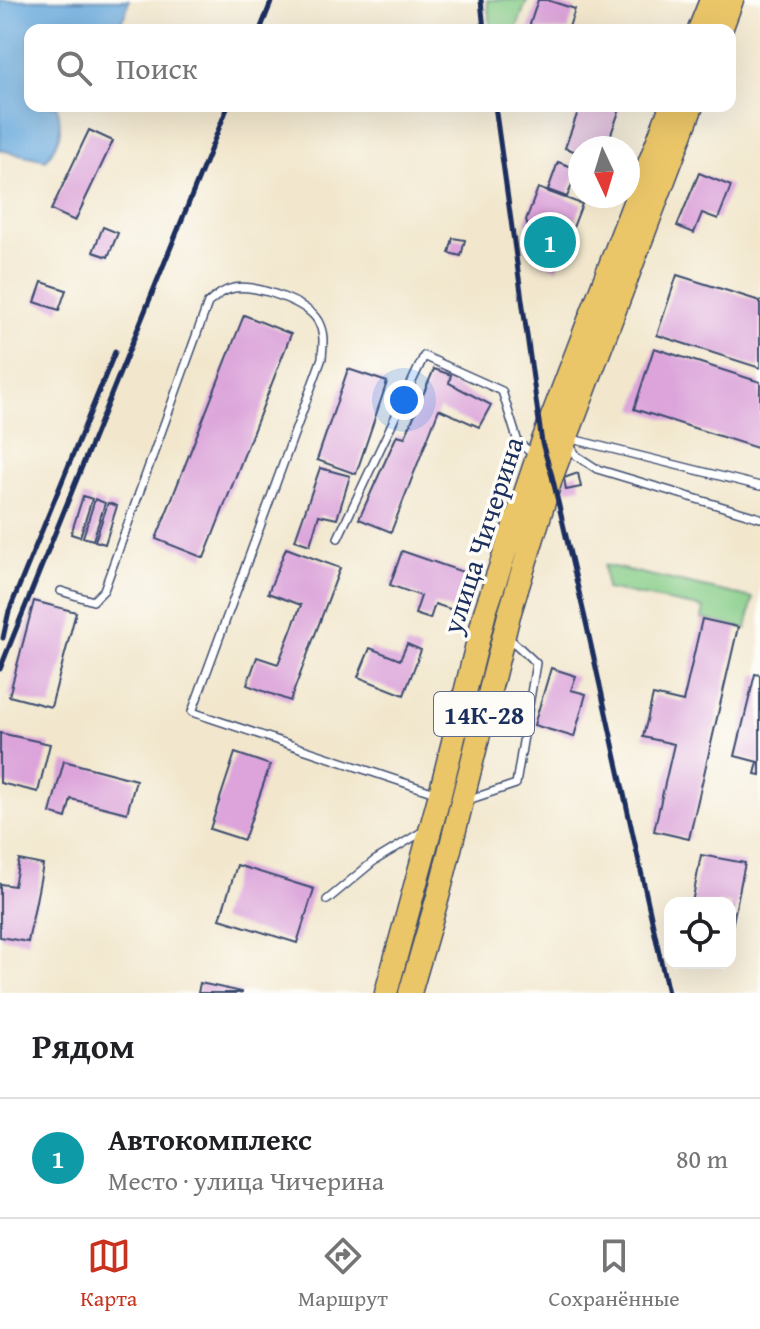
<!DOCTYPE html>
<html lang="ru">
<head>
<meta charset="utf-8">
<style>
  :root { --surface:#fff; --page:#f6f6f6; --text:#202124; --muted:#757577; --line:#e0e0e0; --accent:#c8321e }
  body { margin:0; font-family:"Gentium Book Plus",serif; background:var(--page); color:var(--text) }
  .controls { position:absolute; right:24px; bottom:24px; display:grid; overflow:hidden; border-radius:16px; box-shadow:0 8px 32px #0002 }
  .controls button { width:72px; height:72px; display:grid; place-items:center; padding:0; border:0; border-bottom:2px solid var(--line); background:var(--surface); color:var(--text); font:40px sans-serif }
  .compass { position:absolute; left:568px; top:136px; width:72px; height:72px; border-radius:50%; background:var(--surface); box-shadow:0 8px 32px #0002; rotate:176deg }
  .you { position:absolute; left:404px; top:400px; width:28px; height:28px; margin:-20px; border:6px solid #fff; border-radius:50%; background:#1a73e8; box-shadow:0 0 0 12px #1a73e833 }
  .badge { display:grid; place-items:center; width:52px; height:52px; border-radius:50%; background:var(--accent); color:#fff; font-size:26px; font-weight:700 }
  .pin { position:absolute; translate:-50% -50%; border:4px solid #fff; box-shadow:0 2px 8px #0006 }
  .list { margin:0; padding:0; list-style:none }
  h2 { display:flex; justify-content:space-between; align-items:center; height:104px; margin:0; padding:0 32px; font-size:34px }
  h2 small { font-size:26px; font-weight:400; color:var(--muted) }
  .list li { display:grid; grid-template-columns:52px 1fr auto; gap:24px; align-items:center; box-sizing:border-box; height:120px; padding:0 32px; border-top:2px solid var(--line) }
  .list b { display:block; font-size:30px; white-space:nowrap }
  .list p { margin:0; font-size:26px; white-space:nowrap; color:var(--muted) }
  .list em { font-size:26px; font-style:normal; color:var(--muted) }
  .icon { flex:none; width:44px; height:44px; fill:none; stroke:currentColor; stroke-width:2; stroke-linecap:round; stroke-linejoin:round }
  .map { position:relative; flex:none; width:760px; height:993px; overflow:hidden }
  .search { position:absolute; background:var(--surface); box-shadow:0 8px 32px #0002; left:24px; right:24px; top:24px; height:88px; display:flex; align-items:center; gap:20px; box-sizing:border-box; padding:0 28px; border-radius:16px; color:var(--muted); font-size:30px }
  .sheet { height:224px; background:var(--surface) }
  nav { display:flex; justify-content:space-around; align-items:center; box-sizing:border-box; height:112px; border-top:2px solid var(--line); background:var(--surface); font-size:22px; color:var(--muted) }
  nav a { display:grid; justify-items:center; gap:4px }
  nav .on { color:var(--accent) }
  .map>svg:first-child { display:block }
</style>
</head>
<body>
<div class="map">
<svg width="760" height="993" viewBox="0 0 760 993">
  <rect width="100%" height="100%" fill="#fdfcf7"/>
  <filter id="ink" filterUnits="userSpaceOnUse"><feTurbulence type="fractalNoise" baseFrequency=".0125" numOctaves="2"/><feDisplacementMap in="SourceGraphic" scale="16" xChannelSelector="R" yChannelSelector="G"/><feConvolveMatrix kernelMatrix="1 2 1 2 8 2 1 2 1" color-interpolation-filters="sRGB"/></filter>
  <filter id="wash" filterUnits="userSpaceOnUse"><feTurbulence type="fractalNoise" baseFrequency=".006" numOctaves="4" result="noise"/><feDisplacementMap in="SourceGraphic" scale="32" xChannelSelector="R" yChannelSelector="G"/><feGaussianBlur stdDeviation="1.8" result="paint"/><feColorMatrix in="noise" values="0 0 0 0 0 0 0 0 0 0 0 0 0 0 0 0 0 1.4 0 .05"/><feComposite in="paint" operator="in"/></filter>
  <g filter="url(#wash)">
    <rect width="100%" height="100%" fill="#f2e7cd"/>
    <path fill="#87cd88" stroke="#517e73" stroke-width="2" d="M487,0h40l-11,30h-25z
      M604,565l149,33 -7,31 -44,-10 2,-11 -98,-19z"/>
    <path fill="#6aabde" stroke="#426d9e" stroke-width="2" d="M0,0h129l-3,12 -9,18h-87v76h27c6,25 4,33 -11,54l-46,-10z"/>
    <g id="blocks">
      <path fill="#dca4da" d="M538,0h9l28,9 -7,21h-40z
        M580,106h41l-15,42h-26v5l-15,-5z
        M89,130l24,11 -38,80 -24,-11z
        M558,162l20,7 -11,28 -19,-7z
        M699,173l32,13 -13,33 -16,-6 -8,20 -17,-7z
        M538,188l44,16 -25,65 -17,-6 -14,-43z
        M103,227l15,6 -10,24 -15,-5z
        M453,238l12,2 -4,16 -12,-3z
        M677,275l83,26v67l-103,-33z
        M42,282l24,8 -7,20 -24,-8z
        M244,315l47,19 -87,224 -48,-19z
        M654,348l106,34v67l-126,-40z
        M348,369l39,13 -31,92 -39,-14z
        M434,369l17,6 -2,8 42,22 -12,22 -40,-18 -48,123 -32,-13 38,-84 8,2z
        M320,468l30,8 -13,43 -18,-4 -9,30 -15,-5z
        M578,473l3,14 -15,3 -2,-12z
        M83,496l9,3 -12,38 -9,-3z
        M95,499l10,4 -12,37 -10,-3z
        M108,503l9,3 -12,38 -10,-3z
        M286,548l54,20 -50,133 -43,-16 10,-28 21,7 23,-59 -33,-12z
        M402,551l64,22 -13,37 -18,-6 -5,15 -15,-5 6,-18 -31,-11z
        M34,601l42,11 -25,95 -42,-11z
        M702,619l36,8 -49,212 -35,-8 20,-87 -31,-7 10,-42 30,7z
        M407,644l14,6 -17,45 -46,-18 12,-29 30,12z
        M551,668l25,8 -5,14 15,4 -12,43 -40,-12z
        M755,674l5,1v100l-5,-1 3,-12 -23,-6z
        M0,733l50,11 -12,48 -38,-9z
        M235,753l35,12 -26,75 -34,-11z
        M64,761l72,19 -9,33 -56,-14 -5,19 -16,-5z
        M701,855l44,8 -14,69 -1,-29h-38z
        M19,860l24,5 -15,77 -28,-5v-53l14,2z
        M237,865l77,24 -17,54 -77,-24z
        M200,983l42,9v1h-44z"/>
    </g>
  </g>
  <g filter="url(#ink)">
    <use href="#blocks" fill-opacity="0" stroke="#3b4b6f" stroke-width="2"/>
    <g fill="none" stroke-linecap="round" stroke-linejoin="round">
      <defs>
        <path id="lane" d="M568,438l192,48
          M568,443l9,13 20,13 163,49
          M338,538l86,-182 78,35 16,51 17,14
          M61,591l32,10 11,-11 104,-287c9,-7 15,-13 26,-15 22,-4 73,14 84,33 7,13 5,23 4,37l-130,354 246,82
          M468,800l48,-16 20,-121 -28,-26
          M327,900l47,-39 51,-31"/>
        <path id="primary" d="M699,30l12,-30
          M721,30l11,-30
          M386,993l54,-199 45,-182 57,-169 129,-337
          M410,993l29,-100 70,-278 43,-139 140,-370"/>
      </defs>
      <use href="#lane" stroke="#3b4b6f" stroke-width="10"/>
      <use href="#primary" stroke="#3b4b6f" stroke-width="25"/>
      <use href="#lane" stroke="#fff" stroke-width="7"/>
      <use href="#primary" stroke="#ebc669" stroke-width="22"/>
      <path stroke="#1b2f5e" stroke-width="5" d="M481,0l3,30
        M260,30l12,-30
        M495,106l47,337 10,33 33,142 83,375
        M3,638l6,-27 106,-259
        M0,669l228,-563"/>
    </g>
  </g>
  <g text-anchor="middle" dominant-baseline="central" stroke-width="7" stroke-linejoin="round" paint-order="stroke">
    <rect fill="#fdfcf7" stroke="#5f6c8c" stroke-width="2" x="434" y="692" width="100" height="44" rx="6"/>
    <g font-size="26" font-weight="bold" fill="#1b2f5e">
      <text x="484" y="714">14К-28</text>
    </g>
    <g font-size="28" fill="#1b2f5e" stroke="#fdfcf7">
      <text transform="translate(482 535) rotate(-72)">улица Чичерина</text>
    </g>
  </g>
</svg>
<div class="controls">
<button><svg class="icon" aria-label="locate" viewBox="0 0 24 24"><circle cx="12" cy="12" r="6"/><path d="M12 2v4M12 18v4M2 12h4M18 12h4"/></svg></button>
</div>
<svg class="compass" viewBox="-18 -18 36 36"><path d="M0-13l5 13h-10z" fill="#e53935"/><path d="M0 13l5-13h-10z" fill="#757577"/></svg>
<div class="you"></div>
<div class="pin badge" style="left:550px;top:242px;background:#0f9aa8">1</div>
<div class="search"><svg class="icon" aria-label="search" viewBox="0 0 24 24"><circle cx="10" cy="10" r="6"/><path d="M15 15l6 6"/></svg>Поиск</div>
</div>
<section class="sheet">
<h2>Рядом<small></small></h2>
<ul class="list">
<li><span class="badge" style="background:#0f9aa8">1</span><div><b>Автокомплекс</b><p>Место · улица Чичерина</p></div><em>80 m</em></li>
</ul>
</section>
<nav>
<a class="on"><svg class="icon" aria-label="map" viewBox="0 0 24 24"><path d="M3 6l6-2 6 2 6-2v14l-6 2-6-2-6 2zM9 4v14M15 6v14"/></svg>Карта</a>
<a><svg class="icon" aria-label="directions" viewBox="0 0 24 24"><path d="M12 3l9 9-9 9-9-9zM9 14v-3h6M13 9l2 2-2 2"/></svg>Маршрут</a>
<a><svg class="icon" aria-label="saved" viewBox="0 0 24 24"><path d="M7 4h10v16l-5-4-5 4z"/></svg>Сохранённые</a>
</nav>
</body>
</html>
